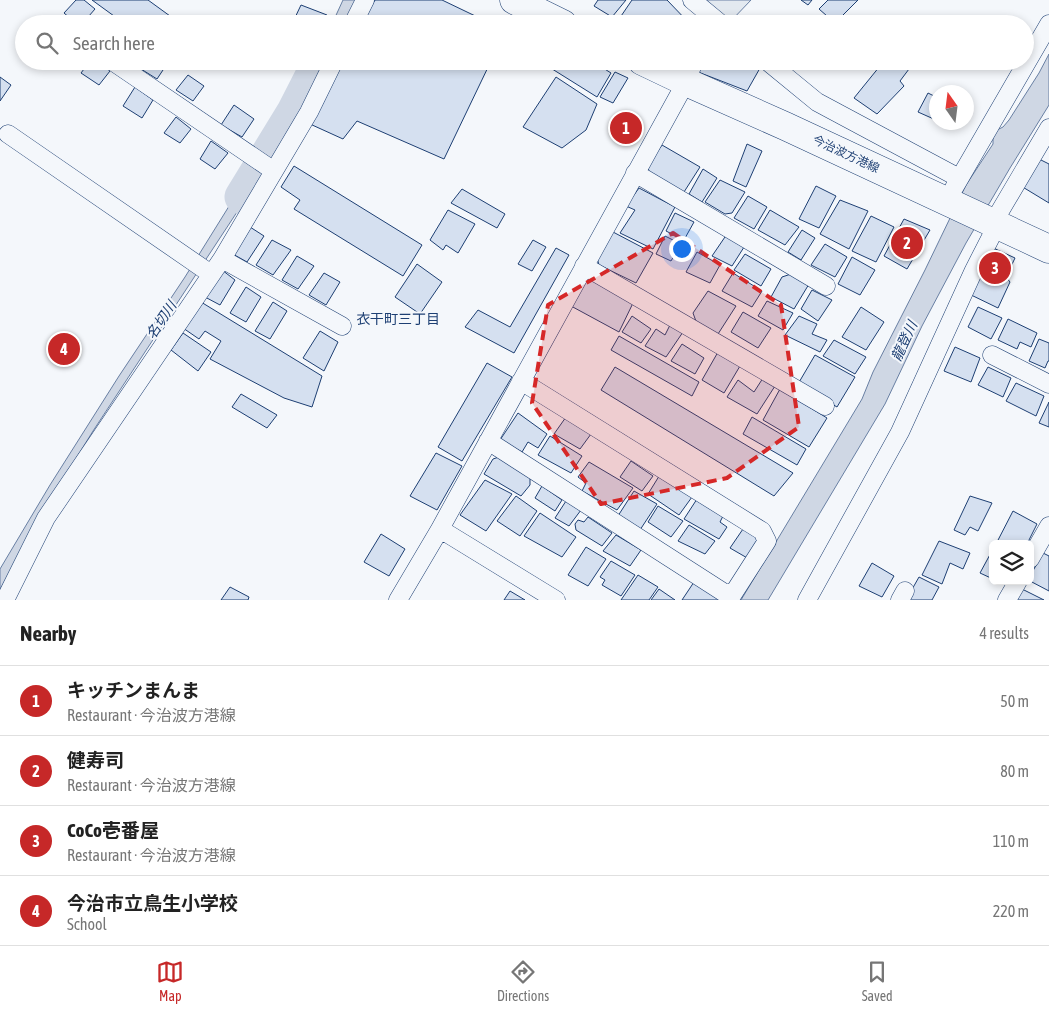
<!DOCTYPE html>
<html lang="en">
<head>
<meta charset="utf-8">
<style>
  :root { --surface:#fff; --page:#f2f2f2; --text:#222; --muted:#767676; --line:#e0e0e0; --accent:#c62828 }
  body { margin:0; font-family:"Asap Condensed","Noto Sans JP",sans-serif; background:var(--page); color:var(--text) }
  .controls { position:absolute; right:15px; bottom:15px; display:grid; overflow:hidden; border-radius:8px; box-shadow:0 2px 8px #0003 }
  .controls button { width:45px; height:45px; display:grid; place-items:center; padding:0; border:0; border-bottom:1px solid var(--line); background:var(--surface); color:var(--text); font:25px sans-serif }
  .compass { position:absolute; left:929px; top:85px; width:45px; height:45px; border-radius:50%; background:var(--surface); box-shadow:0 2px 8px #0003; rotate:346deg }
  .you { position:absolute; left:681px; top:248px; width:18px; height:18px; margin:-12px; border:4px solid #fff; border-radius:50%; background:#1a73e8; box-shadow:0 0 0 8px #1a73e833 }
  .badge { display:grid; place-items:center; width:32px; height:32px; border-radius:50%; background:var(--accent); color:#fff; font-size:16px; font-weight:700 }
  .pin { position:absolute; translate:-50% -50%; border:2px solid #fff; box-shadow:0 1px 5px #0006 }
  .list { margin:0; padding:0; list-style:none }
  h2 { display:flex; justify-content:space-between; align-items:center; height:65px; margin:0; padding:0 20px; font-size:21px }
  h2 small { font-size:16px; font-weight:400; color:var(--muted) }
  .list li { display:grid; grid-template-columns:32px 1fr auto; gap:15px; align-items:center; box-sizing:border-box; height:70px; padding:0 20px; border-top:1px solid var(--line) }
  .list b { display:block; font-size:19px; white-space:nowrap }
  .list p { margin:0; font-size:16px; white-space:nowrap; color:var(--muted) }
  .list em { font-size:16px; font-style:normal; color:var(--muted) }
  .icon { flex:none; width:28px; height:28px; fill:none; stroke:currentColor; stroke-width:2; stroke-linecap:round; stroke-linejoin:round }
  .map { position:relative; flex:none; width:1049px; height:600px; overflow:hidden }
  .search { position:absolute; background:var(--surface); box-shadow:0 2px 8px #0003; left:15px; right:15px; top:15px; height:55px; display:flex; align-items:center; gap:12px; box-sizing:border-box; padding:0 18px; border-radius:28px; color:var(--muted); font-size:19px }
  .sheet { height:345px; background:var(--surface) }
  nav { display:flex; justify-content:space-around; align-items:center; box-sizing:border-box; height:70px; border-top:1px solid var(--line); background:var(--surface); font-size:14px; color:var(--muted) }
  nav a { display:grid; justify-items:center; gap:2px }
  nav .on { color:var(--accent) }
  .map>svg:first-child { display:block }
</style>
</head>
<body>
<div class="map">
<svg width="1049" height="600" viewBox="0 0 1049 600">
  <rect width="100%" height="100%" fill="#f4f7fb"/>
  <path fill="#e3e9f0" stroke="#687fa3" d="M704,0h47l-21,22z"/>
  <path fill="#cfd7e4" stroke="#687fa3" d="M343,0h17l-12,24h-16z
    M1049,54v51l-39,63 -44,75 -44,83 -37,78 -117,196h-27l121,-201 11,-27 52,-102 41,-85 27,-41v-12l10,-5 6,-7 30,-47z
    M311,61h16l-12,25 -13,-7z
    M298,89l11,6 -17,30 -10,-6z
    M254,166l10,5 -171,260 -50,81 -43,78v-21l50,-84 69,-109 66,-99z"/>
  <g fill="none" stroke-linecap="round" stroke-linejoin="round">
    <path stroke="#cfd7e4" stroke-width="35" d="M242,197l52,-85 26,-51"/>
  </g>
  <path fill="#d5e0f0" stroke="#1d3f73" d="M76,0h8l11,9 -13,15h-5l-13,-11z
    M92,0h56l33,24h-56z
    M375,0h67l50,24h-130z
    M598,0h28l-14,17 -18,-11z
    M632,0h35l23,24h-66l-7,-2z
    M801,0h11l-4,5z
    M828,0h30l-23,23 -16,-14z
    M301,5l26,10 -4,9h-31z
    M90,61h7l13,10 -11,14 -18,-12z
    M147,61h17l3,3 -10,15 -16,-10z
    M343,61h148l-47,98 -87,-38 -14,18 -33,-15z
    M541,61h51l19,12 -14,24 -56,-35z
    M703,61h61l-17,30 -49,-19z
    M884,61h16l9,8 -9,12 4,5 -27,28 -23,-16z
    M615,72l13,6 -15,25 -13,-6z
    M188,75l16,11 -11,15 -17,-11z
    M0,77l11,8 -11,16z
    M556,77l41,27 -11,26 -24,18 -39,-21z
    M135,87l18,13 -11,18 -19,-12z
    M928,93l8,4v23l-18,-8z
    M234,105l20,14 -12,18 -21,-12z
    M620,116l21,11 -8,13 -21,-11z
    M176,117l15,12 -11,14 -16,-10z
    M211,141l17,12 -13,16 -15,-10z
    M747,144l15,7 -16,36 -13,-6z
    M662,145l38,22 -16,25 -35,-19 -1,-8z
    M1037,158l12,6v39l-28,-17z
    M294,166l128,79 -19,31 -109,-67 6,-9 -19,-13z
    M703,169l14,9 -15,24 -13,-8z
    M720,180l25,12 -13,21 -7,1 -20,-12z
    M816,186l20,10 -17,32 -20,-9z
    M639,188l36,19 -22,42 -33,-16 15,-23 -9,-4z
    M462,189l43,25 -8,14 -46,-25z
    M748,196l19,11 -13,22 -20,-11z
    M840,200l28,11 -19,38 -29,-15z
    M448,210l27,14 -17,29 -12,-8 -3,5 -13,-10z
    M770,210l29,17 -14,18 -27,-15z
    M675,213l19,9 -10,18 -18,-9z
    M871,216l23,11 -18,35 -24,-11z
    M904,219l26,11 -23,39 -23,-13z
    M250,227l14,9 -17,26 -16,-9z
    M802,230l13,8 -14,22 -13,-8z
    M613,232l40,21 -17,30 -37,-18 -3,-11z
    M727,234l19,10 -14,22 -20,-10z
    M665,236l16,8 -10,17 -15,-7z
    M272,240l19,10 -18,25 -17,-10z
    M533,240l13,7 -14,24 -14,-7z
    M825,244l22,13 -12,20 -24,-12z
    M989,246l26,12 -9,19 4,5 -12,26 -31,-15z
    M556,248l13,7 -55,98 -49,-26 13,-17 32,17z
    M697,252l23,13 -10,18 -24,-11z
    M745,254l26,15 -10,17 -27,-16z
    M297,256l17,10 -16,23 -16,-9z
    M852,257l23,13 -15,25 -22,-11z
    M417,264l25,18 -22,32 -25,-17z
    M222,270l13,10 -15,25 -15,-8z
    M324,273l16,9 -14,23 -17,-10z
    M589,273l45,28 -15,31 -48,-26z
    M733,273l29,18 -10,16 -30,-16z
    M791,274l18,10 -15,25 -23,-12 11,-20z
    M246,287l15,10 -15,25 -16,-9z
    M812,290l20,10 -14,21 -17,-12z
    M708,291l28,15 -18,28 -21,-10 -4,-11z
    M767,301l26,12 -10,17 -25,-14z
    M201,302l121,74 -10,31 -28,-9 -74,-39 11,-18 -16,-10 -6,8 -16,-11z
    M273,302l14,9 -17,28 -15,-8z
    M861,307l23,15 -18,28 -24,-13z
    M978,307l24,11 -11,21 -23,-12z
    M743,312l28,16 -13,20 -27,-16z
    M632,316l19,13 -10,14 -19,-11z
    M799,316l18,8 -5,10 15,6 -7,12 -35,-17z
    M1008,319l29,14 -6,14 -11,-5 -3,7 -19,-9z
    M671,323l12,9 -17,25 -21,-11 11,-17 9,6z
    M320,331l18,11 -14,29 -21,-13z
    M183,333l28,19 -13,19 -27,-21z
    M619,336l80,46 -7,14 -81,-46z
    M1039,339l10,4v18h-1l-3,7 -16,-7z
    M834,340l32,17 -11,17 -32,-18z
    M682,344l22,14 -9,16 -24,-13z
    M955,347l25,11 -9,24 -27,-11z
    M718,352l22,14 -16,27 -22,-13z
    M815,355l40,22 -18,30 -39,-23z
    M487,363l25,14 -50,84 -24,-14z
    M615,367l178,106 -19,23 -173,-106z
    M988,367l23,11 -8,19 -25,-12z
    M763,378l12,8 -18,28 -30,-17 11,-17 16,12z
    M1016,383l28,13 -8,20 -30,-15z
    M780,389l47,29 -18,29 -46,-27z
    M241,394l36,21 -10,13 -35,-21z
    M1049,402v25l-10,-4z
    M518,413l29,21 -9,14 -10,-6 -6,10 -22,-12z
    M566,417l25,17 -11,15 -26,-15z
    M752,417l54,32 -9,16 -54,-31z
    M550,436l32,20 -11,17 -33,-18z
    M436,453l26,13 -25,44 -27,-14z
    M499,457l31,20v8l-9,11 -37,-22 9,-15z
    M631,461l22,15 -11,15 -22,-14z
    M589,462l44,26 -16,22 -35,-19 4,-8 -8,-6z
    M661,473l31,24 -13,18 -31,-21z
    M485,480l27,14 -26,37 -26,-16z
    M542,486l20,14 -7,11 -20,-13z
    M634,491l23,13 -19,29 -22,-14z
    M516,496l21,15 -17,25 -23,-15z
    M970,496l22,7 -14,28 -8,-4 -5,8 -11,-5z
    M697,499l26,17 -3,6 7,5 -8,12 -35,-20z
    M566,501l15,9 -12,16 -14,-8z
    M658,506l25,15 -12,16 -23,-15z
    M1013,511l24,13 -10,20h-31z
    M540,513l36,24 -14,20 -38,-21z
    M588,517l24,16 -10,13 -26,-16 -1,-6 3,-4 6,2z
    M689,525l26,16 -10,13 -27,-13z
    M743,529l14,8 1,8 -9,14 -19,-11z
    M381,534l24,15 -16,27 -25,-14z
    M616,535l25,15 -11,16 -27,-15z
    M939,541l31,12 -7,16 -13,-6 -8,21 -20,-9z
    M586,547l20,12 -18,27 -20,-11z
    M993,549v30l-13,-6z
    M1043,553l6,3v35l-19,-10v-5z
    M611,561l24,14 -14,21 -19,-11 3,-5 -5,-3z
    M872,563l22,13 -12,21 -23,-11z
    M638,575l20,12 -9,13h-28z
    M919,577l20,10 -7,13h-26z
    M694,582l27,18h-39z
    M230,587l19,10 -1,3h-27z
    M659,589l16,11h-24z
    M1022,589l22,11h-27z
    M510,591l15,9h-21z"/>
  <g fill="none" stroke-linecap="round" stroke-linejoin="round">
    <defs>
      <path id="minor" d="M692,0l29,24
        M353,24l12,-24
        M112,61l162,110
        M767,61l50,41 142,76
        M8,134l203,140
        M635,173l191,113
        M954,188l95,-164
        M993,223l56,-95
        M222,259l120,67
        M584,266l241,140
        M992,355l57,29
        M488,441l235,151 10,2 34,-53 -5,-10 -241,-150
        M440,529l116,71
        M1030,559l19,-33
        M5,600l41,-82 176,-259 87,-147 25,-51
        M398,600l42,-71 246,-447 8,-21
        M807,600l93,-168 74,-162 23,-45
        M900,600l5,-9
        M1007,600l11,-19"/>
      <path id="primary" d="M514,0l49,24
        M642,61l44,21 99,44 264,123"/>
    </defs>
    <use href="#minor" stroke="#1d3f73" stroke-width="19"/>
    <use href="#primary" stroke="#1d3f73" stroke-width="29"/>
    <use href="#minor" stroke="#f4f7fb" stroke-width="18"/>
    <use href="#primary" stroke="#f4f7fb" stroke-width="28"/>
  </g>
  <path fill="#d62828" fill-opacity="0.2" stroke="#d62828" stroke-width="4" stroke-dasharray="10 6" stroke-linejoin="round" d="M673,233l108,72 18,122 -72,51 -126,26 -69,-101 16,-98z"/>
  <g text-anchor="middle" dominant-baseline="central" stroke-width="4" stroke-linejoin="round" paint-order="stroke">
    <g font-size="12" fill="#1d3f73" stroke="#f4f7fb">
      <text transform="translate(846 154) rotate(25)">今治波方港線</text>
    </g>
    <g font-size="14" fill="#1d3f73" stroke="#f4f7fb">
      <text x="398" y="319">衣干町三丁目</text>
    </g>
    <g font-size="14" font-style="italic" fill="#1d3f73" stroke="#f4f7fb">
      <text transform="translate(161 320) rotate(-56)">名切川</text>
      <text transform="translate(904 341) rotate(-65)">龍登川</text>
    </g>
  </g>
</svg>
<div class="controls">
<button><svg class="icon" aria-label="layers" viewBox="0 0 24 24"><path d="M12 4l9 5-9 5-9-5zM3 14l9 5 9-5"/></svg></button>
</div>
<svg class="compass" viewBox="-18 -18 36 36"><path d="M0-13l5 13h-10z" fill="#e53935"/><path d="M0 13l5-13h-10z" fill="#767676"/></svg>
<div class="you"></div>
<div class="pin badge" style="left:626px;top:128px">1</div>
<div class="pin badge" style="left:907px;top:243px">2</div>
<div class="pin badge" style="left:995px;top:268px">3</div>
<div class="pin badge" style="left:64px;top:349px">4</div>
<div class="search"><svg class="icon" aria-label="search" viewBox="0 0 24 24"><circle cx="10" cy="10" r="6"/><path d="M15 15l6 6"/></svg>Search here</div>
</div>
<section class="sheet">
<h2>Nearby<small>4 results</small></h2>
<ul class="list">
<li><span class="badge">1</span><div><b>キッチンまんま</b><p>Restaurant · 今治波方港線</p></div><em>50 m</em></li>
<li><span class="badge">2</span><div><b>健寿司</b><p>Restaurant · 今治波方港線</p></div><em>80 m</em></li>
<li><span class="badge">3</span><div><b>CoCo壱番屋</b><p>Restaurant · 今治波方港線</p></div><em>110 m</em></li>
<li><span class="badge">4</span><div><b>今治市立鳥生小学校</b><p>School</p></div><em>220 m</em></li>
</ul>
</section>
<nav>
<a class="on"><svg class="icon" aria-label="map" viewBox="0 0 24 24"><path d="M3 6l6-2 6 2 6-2v14l-6 2-6-2-6 2zM9 4v14M15 6v14"/></svg>Map</a>
<a><svg class="icon" aria-label="directions" viewBox="0 0 24 24"><path d="M12 3l9 9-9 9-9-9zM9 14v-3h6M13 9l2 2-2 2"/></svg>Directions</a>
<a><svg class="icon" aria-label="saved" viewBox="0 0 24 24"><path d="M7 4h10v16l-5-4-5 4z"/></svg>Saved</a>
</nav>
</body>
</html>
